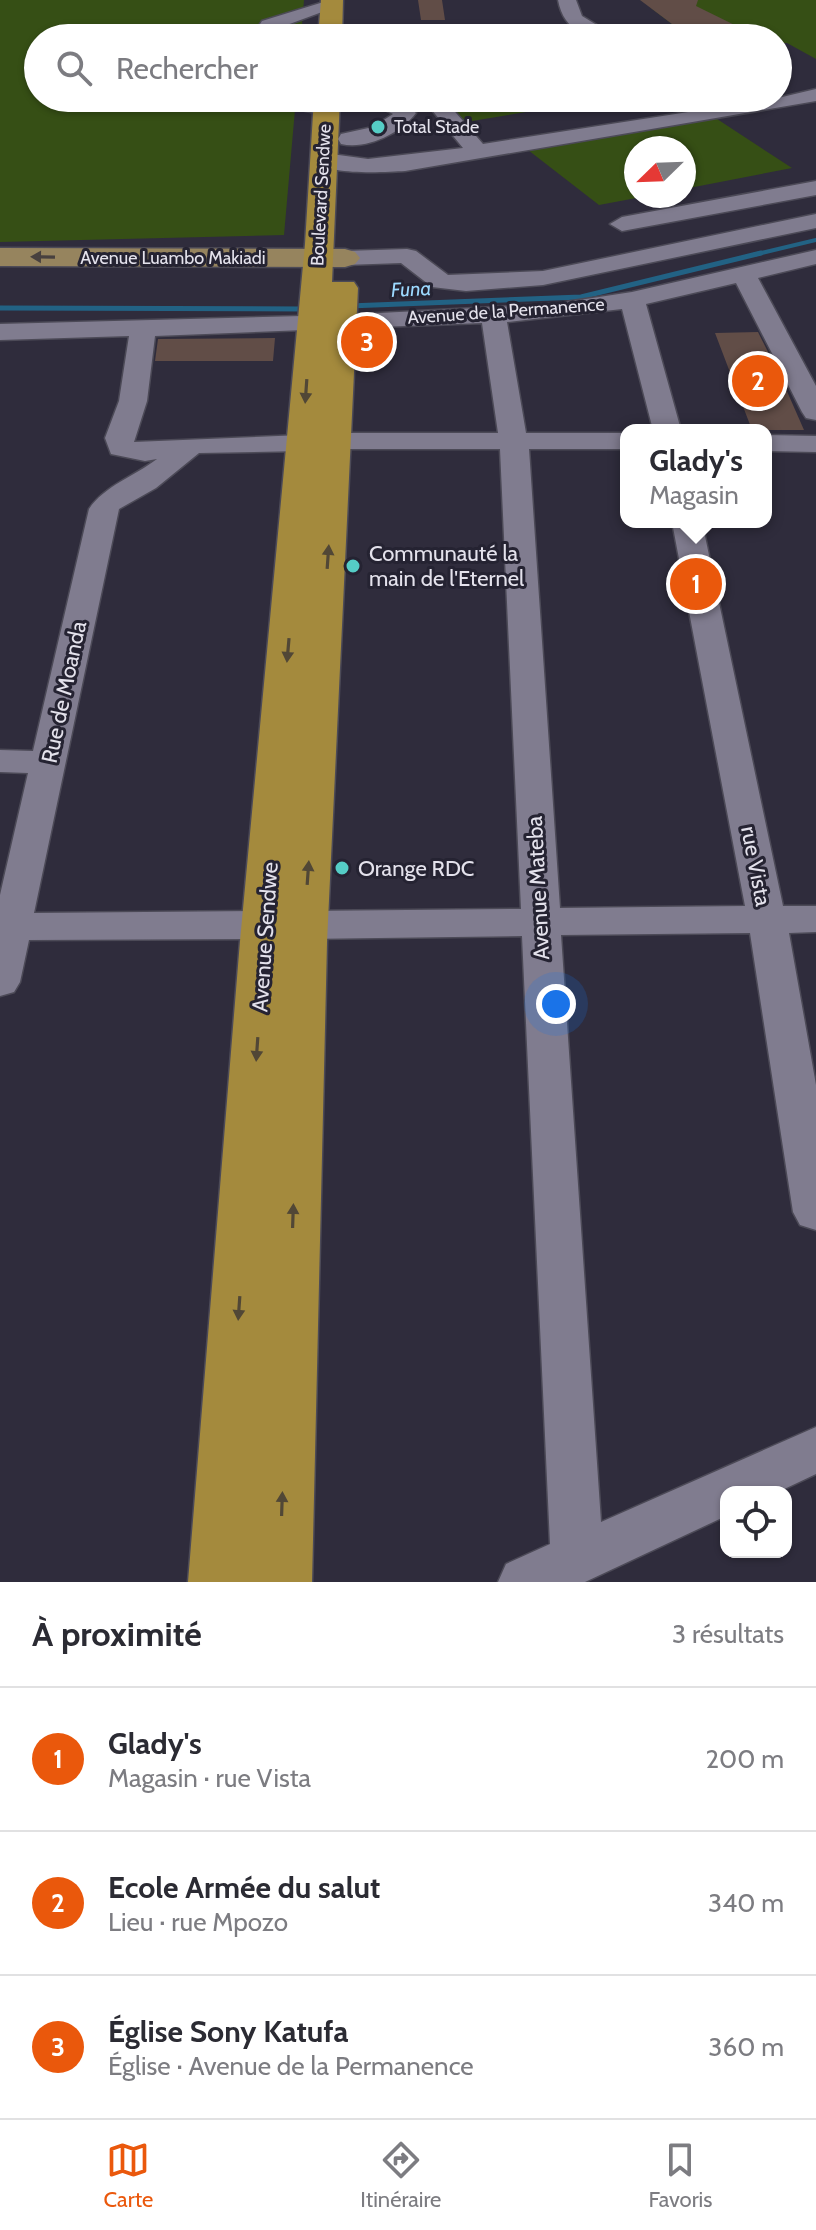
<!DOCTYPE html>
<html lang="fr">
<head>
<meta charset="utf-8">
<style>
  :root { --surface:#fff; --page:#f7f7f7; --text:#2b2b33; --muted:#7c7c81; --line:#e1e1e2; --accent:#ea580c }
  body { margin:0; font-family:Cabin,sans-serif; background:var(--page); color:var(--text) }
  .controls { position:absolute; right:24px; bottom:24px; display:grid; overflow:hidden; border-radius:16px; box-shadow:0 2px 6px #0004 }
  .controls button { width:72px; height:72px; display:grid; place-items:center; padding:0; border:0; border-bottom:2px solid var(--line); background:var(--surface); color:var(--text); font:40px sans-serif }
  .compass { position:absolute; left:624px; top:136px; width:72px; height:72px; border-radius:50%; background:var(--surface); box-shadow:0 2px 6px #0004; rotate:247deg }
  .you { position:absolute; left:556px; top:1004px; width:28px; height:28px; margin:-20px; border:6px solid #fff; border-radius:50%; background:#1a73e8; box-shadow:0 0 0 12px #1a73e833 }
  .badge { display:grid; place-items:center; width:52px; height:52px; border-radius:50%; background:var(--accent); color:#fff; font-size:26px; font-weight:700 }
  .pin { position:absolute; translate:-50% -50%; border:4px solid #fff; box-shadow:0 2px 8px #0006 }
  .popup { position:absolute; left:620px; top:424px; width:152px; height:104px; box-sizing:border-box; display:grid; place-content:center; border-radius:16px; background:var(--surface); filter:drop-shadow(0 2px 6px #0005); font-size:26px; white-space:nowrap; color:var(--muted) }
  .popup b { font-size:30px; color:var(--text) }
  .popup::after { content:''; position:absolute; left:50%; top:100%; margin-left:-16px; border:16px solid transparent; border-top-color:var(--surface) }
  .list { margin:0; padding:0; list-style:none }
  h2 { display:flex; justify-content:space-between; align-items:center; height:104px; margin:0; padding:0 32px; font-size:34px }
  h2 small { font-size:26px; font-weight:400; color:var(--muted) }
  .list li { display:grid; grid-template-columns:52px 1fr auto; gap:24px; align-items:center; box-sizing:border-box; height:144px; padding:0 32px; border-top:2px solid var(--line) }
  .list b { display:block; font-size:30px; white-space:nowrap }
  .list p { margin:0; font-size:26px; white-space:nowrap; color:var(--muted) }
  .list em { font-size:26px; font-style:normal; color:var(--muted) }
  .icon { flex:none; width:44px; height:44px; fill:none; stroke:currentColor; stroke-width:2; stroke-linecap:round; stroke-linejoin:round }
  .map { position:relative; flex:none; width:816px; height:1582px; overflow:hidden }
  .search { position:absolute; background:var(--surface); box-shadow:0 2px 6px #0004; left:24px; right:24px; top:24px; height:88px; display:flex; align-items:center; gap:20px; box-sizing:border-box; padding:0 28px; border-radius:44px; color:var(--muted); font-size:30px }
  .sheet { height:536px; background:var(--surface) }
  nav { display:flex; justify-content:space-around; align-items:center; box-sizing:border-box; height:112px; border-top:2px solid var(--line); background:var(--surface); font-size:22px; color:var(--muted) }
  nav a { display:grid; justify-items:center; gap:4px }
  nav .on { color:var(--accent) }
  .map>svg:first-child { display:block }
</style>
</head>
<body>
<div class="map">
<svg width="816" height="1582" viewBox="0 0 816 1582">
  <rect width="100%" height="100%" fill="#2f2c3c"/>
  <path fill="#364f15" d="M0,0h304l-3,38h-263v60h258l-12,137 -284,7z
    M651,0h165v59l-29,-16h-9v-5h-75l-31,-14 -21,-16z
    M437,98h173l-144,24z
    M714,117l78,51 -108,21v-41h-48v48h11l-48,9 -71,-55z"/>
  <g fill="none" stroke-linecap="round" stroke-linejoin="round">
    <path stroke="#226284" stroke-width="4" d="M753,255l63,-15"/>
    <path stroke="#226284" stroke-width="5" d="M349,306l232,-9 180,-44
      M0,308l305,1"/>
  </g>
  <path fill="#614d47" d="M418,0h24l3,20h-24z
    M640,0h58l-2,6 65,32h-58l-31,-14z
    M758,332l24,48 22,50h-52l-37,-97z
    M275,338l-2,23h-118l3,-22z"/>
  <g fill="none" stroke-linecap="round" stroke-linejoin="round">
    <defs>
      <path id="minor" d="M330,0l11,5 -65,24 -5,9h-20l11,-17z
        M558,0h18l6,16 36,22c-29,0 -54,-5 -60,-38z
        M816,89v12l-411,70c-21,1 -78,5 -92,-11l11,-7 44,6 95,-11 -41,-50h21l40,46 295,-46z
        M258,98h43l32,7 3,4 -10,6 -65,-13z
        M361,98l39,1 16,14c-15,20 -49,37 -75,31l-3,-5 3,-5 32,-7 20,-13z
        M816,181v14l-194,36 -12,-7 12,-7z
        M816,214v14l-273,57 -77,6 -34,-4 -31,-24 -56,2 -12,-7 12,-7 62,-2 9,2 32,24 95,-4z
        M816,250v14l-58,14 58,108v34l-10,-2 -4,-6 -66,-129 -90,21 35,126h-28l-31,-121 -115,13 19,111h100v16h-97l31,459 185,-2 -73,-384h30l81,384h33v26l-27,1 27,152v145l-16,-5 -7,-13 -43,-279 -189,2 40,587 215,-95v47l-38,18h-52v24l-141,66h-87l8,-18 44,-20 -28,-608 -218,3 -14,-4 -5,-10 5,-10 14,-4 217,-2 -21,-460h-164l-10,-2 -4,-6 4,-6 10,-2h162l-16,-110 -327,13 -8,65 -13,41 168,-7 10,2 4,6 -4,6 -10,2 -103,2 -43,35 -37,21 -85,404 231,-2 14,4 5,10 -5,10 -14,4 -236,1 -9,42 -6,10 -14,4v-101l28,-122 -28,-1v-22l33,1 56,-242c15,-23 46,-33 68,-50l-12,2 -34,-7 -6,-16 14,-37 10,-65 -129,4v-16l341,-9 212,-11 79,-12z
        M766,435l50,1v16l-50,-1z"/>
      <path id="major" d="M0,248l345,1 10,3 5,6 -5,6 -10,3 -345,-1z"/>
      <path id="highway" d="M321,0h22l-1,38h-24z
        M314,98h26l-8,184h22l4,6 -31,654 -15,640h-124l52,-641 65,-697z"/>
    </defs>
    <use href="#minor" stroke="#4c4a57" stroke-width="3"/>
    <use href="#major" stroke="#4c4a57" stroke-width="3"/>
    <use href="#highway" stroke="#4c4a57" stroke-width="3"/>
    <use href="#minor" fill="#807c8f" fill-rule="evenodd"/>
    <use href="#major" fill="#96845e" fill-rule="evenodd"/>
    <use href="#highway" fill="#a48a3d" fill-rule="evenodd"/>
  </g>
  <defs><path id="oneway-solid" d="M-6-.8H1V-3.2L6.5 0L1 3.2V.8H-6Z" transform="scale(2)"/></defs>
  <use fill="#47403f" href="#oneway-solid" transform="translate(43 257) rotate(-179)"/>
  <g fill="#514736">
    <use href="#oneway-solid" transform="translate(306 391) rotate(94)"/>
    <use href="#oneway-solid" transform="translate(328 557) rotate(-86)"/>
    <use href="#oneway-solid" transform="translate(288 650) rotate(95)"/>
    <use href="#oneway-solid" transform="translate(308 873) rotate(-86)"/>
    <use href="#oneway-solid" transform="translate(257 1049) rotate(94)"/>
    <use href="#oneway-solid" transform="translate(293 1216) rotate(-88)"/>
    <use href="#oneway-solid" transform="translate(239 1308) rotate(94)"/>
    <use href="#oneway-solid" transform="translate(282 1504) rotate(-88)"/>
  </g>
  <g fill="#55cdc6" stroke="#252332" stroke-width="3">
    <circle cx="378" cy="127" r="8"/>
    <circle cx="353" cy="566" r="8"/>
    <circle cx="342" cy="868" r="8"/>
  </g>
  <g text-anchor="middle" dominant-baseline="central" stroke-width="6" stroke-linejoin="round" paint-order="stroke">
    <g font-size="18" fill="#e4e2ec" stroke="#252332" text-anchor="start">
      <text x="394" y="127">Total Stade</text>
    </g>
    <g font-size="18" fill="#e4e2ec" stroke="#252332">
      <text transform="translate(321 195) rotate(-87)">Boulevard Sendwe</text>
      <text x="173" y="258">Avenue Luambo Makiadi</text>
      <text transform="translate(506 311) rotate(-4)">Avenue de la Permanence</text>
    </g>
    <g font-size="20" font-style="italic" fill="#9cd9ff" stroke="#252332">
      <text transform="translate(411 289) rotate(-3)">Funa</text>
    </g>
    <g font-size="22" fill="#e4e2ec" stroke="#252332" text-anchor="start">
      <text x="369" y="553">Communauté la<tspan x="369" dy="25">main de l'Eternel</tspan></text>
      <text x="358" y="868">Orange RDC</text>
    </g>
    <g font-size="22" fill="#e4e2ec" stroke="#252332">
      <text transform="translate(64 692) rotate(-78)">Rue de Moanda</text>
      <text transform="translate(756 866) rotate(79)">rue Vista</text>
      <text transform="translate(538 888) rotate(-93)">Avenue Mateba</text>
      <text transform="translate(265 937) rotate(-86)">Avenue Sendwe</text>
    </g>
  </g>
</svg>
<div class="controls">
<button><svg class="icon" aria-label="locate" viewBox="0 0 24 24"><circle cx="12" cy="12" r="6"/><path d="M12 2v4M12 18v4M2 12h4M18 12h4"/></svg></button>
</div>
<svg class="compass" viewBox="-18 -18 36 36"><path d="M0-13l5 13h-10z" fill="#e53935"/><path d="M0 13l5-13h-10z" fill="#7c7c81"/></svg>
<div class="you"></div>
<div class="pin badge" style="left:696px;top:584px">1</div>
<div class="popup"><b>Glady's</b>Magasin</div>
<div class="pin badge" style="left:758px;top:381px">2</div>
<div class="pin badge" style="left:367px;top:342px">3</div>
<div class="search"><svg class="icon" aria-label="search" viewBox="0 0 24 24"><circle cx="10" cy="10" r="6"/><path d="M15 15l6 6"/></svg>Rechercher</div>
</div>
<section class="sheet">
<h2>À proximité<small>3 résultats</small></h2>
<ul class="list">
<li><span class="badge">1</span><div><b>Glady's</b><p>Magasin · rue Vista</p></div><em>200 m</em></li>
<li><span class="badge">2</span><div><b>Ecole Armée du salut</b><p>Lieu · rue Mpozo</p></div><em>340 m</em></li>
<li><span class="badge">3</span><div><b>Église Sony Katufa</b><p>Église · Avenue de la Permanence</p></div><em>360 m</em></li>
</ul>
</section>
<nav>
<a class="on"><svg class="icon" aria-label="map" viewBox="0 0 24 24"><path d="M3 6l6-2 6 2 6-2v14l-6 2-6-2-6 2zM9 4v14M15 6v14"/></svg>Carte</a>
<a><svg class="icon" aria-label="directions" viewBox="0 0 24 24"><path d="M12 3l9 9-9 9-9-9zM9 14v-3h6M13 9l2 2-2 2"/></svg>Itinéraire</a>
<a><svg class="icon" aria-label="saved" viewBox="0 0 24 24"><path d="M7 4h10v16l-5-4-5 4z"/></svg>Favoris</a>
</nav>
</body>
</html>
